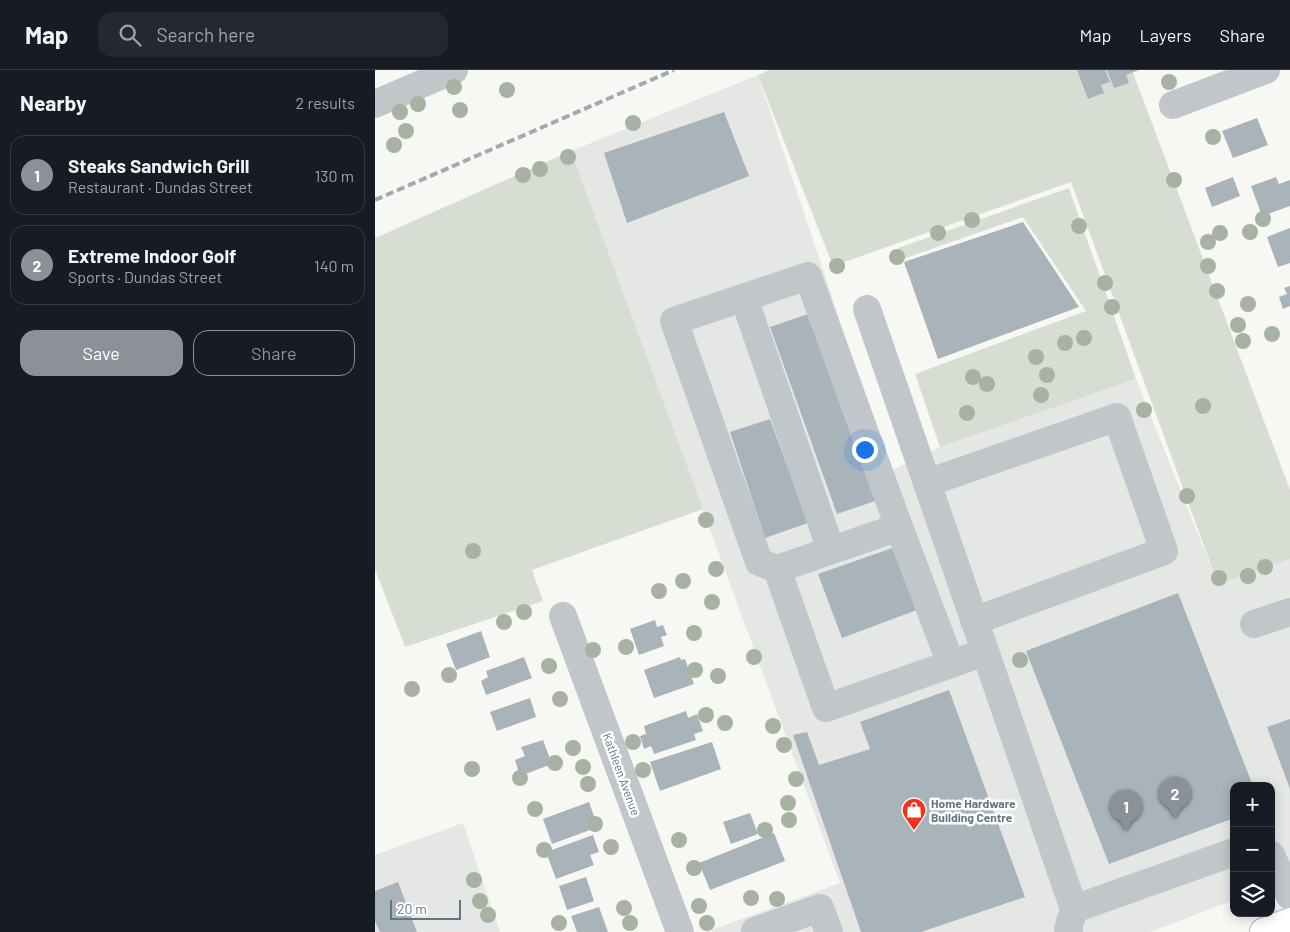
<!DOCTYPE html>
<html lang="en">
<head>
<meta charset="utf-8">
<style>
  :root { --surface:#171b24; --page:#242831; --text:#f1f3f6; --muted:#9ea1a6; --line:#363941; --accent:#8c9099 }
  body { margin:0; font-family:Barlow,sans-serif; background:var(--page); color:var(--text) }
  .controls { position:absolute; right:15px; bottom:15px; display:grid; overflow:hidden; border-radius:10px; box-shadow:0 2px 12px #0003 }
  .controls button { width:45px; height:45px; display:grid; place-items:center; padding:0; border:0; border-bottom:1px solid var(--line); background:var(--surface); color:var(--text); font:25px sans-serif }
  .scale { position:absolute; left:15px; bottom:12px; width:71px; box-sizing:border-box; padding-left:5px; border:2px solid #607782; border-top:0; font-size:14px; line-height:18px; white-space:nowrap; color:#607782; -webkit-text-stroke:4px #fff; paint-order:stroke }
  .you { position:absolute; left:489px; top:379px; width:18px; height:18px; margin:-12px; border:4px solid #fff; border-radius:50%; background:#1a73e8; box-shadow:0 0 0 8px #1a73e833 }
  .badge { display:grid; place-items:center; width:32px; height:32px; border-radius:50%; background:var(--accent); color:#fff; font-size:16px; font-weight:700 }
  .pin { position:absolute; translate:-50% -41px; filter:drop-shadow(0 1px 2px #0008) }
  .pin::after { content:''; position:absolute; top:26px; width:18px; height:15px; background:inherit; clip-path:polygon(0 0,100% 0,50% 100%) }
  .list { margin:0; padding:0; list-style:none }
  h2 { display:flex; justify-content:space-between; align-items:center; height:65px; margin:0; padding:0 20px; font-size:21px }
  h2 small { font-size:16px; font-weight:400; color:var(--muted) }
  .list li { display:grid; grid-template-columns:32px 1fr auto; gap:15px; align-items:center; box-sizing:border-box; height:80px; margin:0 10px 10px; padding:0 10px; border:1px solid var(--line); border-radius:15px }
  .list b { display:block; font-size:19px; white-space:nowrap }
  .list p { margin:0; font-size:16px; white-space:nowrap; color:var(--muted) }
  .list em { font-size:16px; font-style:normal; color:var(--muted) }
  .actions { display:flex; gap:10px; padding:15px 20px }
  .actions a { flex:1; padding:11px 0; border:1px solid var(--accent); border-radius:15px; text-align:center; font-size:18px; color:var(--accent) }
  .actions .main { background:var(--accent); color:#fff }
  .icon { flex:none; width:28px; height:28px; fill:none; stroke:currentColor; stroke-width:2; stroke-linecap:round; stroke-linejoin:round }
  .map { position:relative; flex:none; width:915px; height:862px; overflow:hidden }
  header { display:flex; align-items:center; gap:30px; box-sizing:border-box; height:70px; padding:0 25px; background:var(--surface); border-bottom:1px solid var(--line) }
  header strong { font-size:24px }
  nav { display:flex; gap:28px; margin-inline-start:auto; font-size:18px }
  .search { width:350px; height:45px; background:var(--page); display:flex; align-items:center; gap:12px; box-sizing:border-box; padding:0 18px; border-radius:15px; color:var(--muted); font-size:19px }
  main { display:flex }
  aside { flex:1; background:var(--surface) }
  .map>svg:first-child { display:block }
</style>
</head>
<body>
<header>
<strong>Map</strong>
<div class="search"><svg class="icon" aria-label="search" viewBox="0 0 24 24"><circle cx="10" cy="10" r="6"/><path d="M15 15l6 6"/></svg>Search here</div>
<nav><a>Map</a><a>Layers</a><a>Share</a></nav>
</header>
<main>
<aside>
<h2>Nearby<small>2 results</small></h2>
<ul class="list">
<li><span class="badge">1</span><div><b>Steaks Sandwich Grill</b><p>Restaurant · Dundas Street</p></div><em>130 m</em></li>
<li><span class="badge">2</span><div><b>Extreme Indoor Golf</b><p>Sports · Dundas Street</p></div><em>140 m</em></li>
</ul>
<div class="actions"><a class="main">Save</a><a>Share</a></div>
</aside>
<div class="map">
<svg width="915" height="862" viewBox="0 0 915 862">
  <rect width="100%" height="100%" fill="#f7f7f4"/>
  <path fill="#e5e7e5" d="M383,5l132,396 50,-24 196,-68 82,205 72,-25v320l-19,7v-100h-37v114l-84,32h-444l134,-49 -269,-732z
    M88,753l37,109h-125v-77z"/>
  <path fill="#d8ddd3" d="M394,0h363l158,420v69l-72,25 -147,-402 -238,84 -75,-191z
    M196,81l132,358 -171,61 11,31 -138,46 -30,-78v-331z
    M694,118l67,191 -196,68 -25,-73 171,-63 -63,-94 -120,42 -5,-11z"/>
  <path fill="#a8b4b9" d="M702,0h28l5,12 -9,3 3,8 -16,6z
    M732,0h32l-13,5 3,8 -15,5z
    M349,42l25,64 -122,47 -23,-70z
    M882,48l11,27 -35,13 -11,-27z
    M858,107l7,19 -28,11 -7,-19z
    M901,107l3,7 11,-4v26l-28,10 -11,-30z
    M648,152l56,85 -141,52 -34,-97z
    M915,158v35l-12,4 -11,-30z
    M915,216v20l-7,3 -4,-12 8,-3 -3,-6z
    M439,242l67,187 -44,15 -67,-187z
    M395,349l38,104 -43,15 -35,-106z
    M523,476l24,62 -80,30 -24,-64z
    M803,523l75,193h-19v32l-125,46 -83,-213z
    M280,550l2,7 6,-2 4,10 -6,2 3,9 -25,9 -9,-26z
    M106,561l9,26 -34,13 -10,-26z
    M149,587l8,21 -46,17 -5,-14 7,-4 -2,-6z
    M305,587l1,3 4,-1 9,25 -40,14 -10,-28z
    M574,620l76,207 -104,35h-60l-68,-197 14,-3 12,33 51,-16 -10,-27z
    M155,628l6,19 -39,14 -7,-19z
    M311,641l2,7 9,-4 6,17 -9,3 2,6 -42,14 -3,-8 -7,3 -4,-13 6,-2 -2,-8z
    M915,649v70l-23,-62z
    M168,670l9,24 -32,12 -5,-16 10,-4 -4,-9z
    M337,672l9,27 -61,22 -10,-29z
    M214,732l6,17 -8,3 3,8 -38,14 -9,-25z
    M375,743l8,21 -27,10 -8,-22z
    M399,763l11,28 -75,29 -11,-27z
    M218,765l6,17 -9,3 4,10 -38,14 -10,-27z
    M211,807l8,24 -27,9 -8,-24z
    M23,812l19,50h-37l-5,-11v-30z
    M224,837l9,25h-31l-6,-16z"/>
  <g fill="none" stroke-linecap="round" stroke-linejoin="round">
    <defs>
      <path id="major" d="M889,862l26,-10"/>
    </defs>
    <use href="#major" stroke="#b3babd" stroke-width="30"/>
    <path stroke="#c0c6c9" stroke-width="28" d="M0,34l79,-34
      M798,35l93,-35
      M369,228l87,252
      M492,239l207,600 160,-57
      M552,413l190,-66 47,134 -190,70
      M402,499l-18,-7 -85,-241 134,-45 91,251
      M188,546l117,316
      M879,554l36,-12
      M576,594l-52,-137 -122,42 49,139 159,-56
      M896,785l19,41
      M380,861l65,-23 9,24
      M694,862l-1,-3 6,-20"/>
    <use href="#major" stroke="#fff" stroke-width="28"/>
    <path stroke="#a1aaaf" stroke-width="4" stroke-dasharray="8 4" stroke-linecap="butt" d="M0,130l299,-130"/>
  </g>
  <g fill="#a8b2a2">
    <circle cx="794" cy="12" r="8"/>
    <circle cx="79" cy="17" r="8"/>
    <circle cx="132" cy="20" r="8"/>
    <circle cx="43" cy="34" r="8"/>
    <circle cx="85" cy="40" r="8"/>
    <circle cx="25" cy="42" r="8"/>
    <circle cx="258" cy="53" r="8"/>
    <circle cx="31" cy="61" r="8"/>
    <circle cx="838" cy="67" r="8"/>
    <circle cx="19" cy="75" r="8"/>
    <circle cx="193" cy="87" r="8"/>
    <circle cx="165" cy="99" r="8"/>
    <circle cx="148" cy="105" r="8"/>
    <circle cx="799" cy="110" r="8"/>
    <circle cx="888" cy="149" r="8"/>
    <circle cx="597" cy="150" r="8"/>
    <circle cx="704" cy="156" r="8"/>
    <circle cx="875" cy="162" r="8"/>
    <circle cx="563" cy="163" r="8"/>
    <circle cx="845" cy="163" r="8"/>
    <circle cx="833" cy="172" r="8"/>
    <circle cx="522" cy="187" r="8"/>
    <circle cx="462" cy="196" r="8"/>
    <circle cx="833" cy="196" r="8"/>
    <circle cx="730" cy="213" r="8"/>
    <circle cx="842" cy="221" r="8"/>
    <circle cx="873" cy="234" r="8"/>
    <circle cx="737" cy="237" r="8"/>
    <circle cx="863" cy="255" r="8"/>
    <circle cx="897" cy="264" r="8"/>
    <circle cx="709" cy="268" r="8"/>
    <circle cx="868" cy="271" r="8"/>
    <circle cx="690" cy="273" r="8"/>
    <circle cx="661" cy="287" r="8"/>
    <circle cx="672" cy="305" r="8"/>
    <circle cx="598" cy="307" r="8"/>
    <circle cx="612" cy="314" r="8"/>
    <circle cx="666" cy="325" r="8"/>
    <circle cx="828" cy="336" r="8"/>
    <circle cx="769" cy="340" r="8"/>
    <circle cx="592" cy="343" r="8"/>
    <circle cx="812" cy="426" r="8"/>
    <circle cx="331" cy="450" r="8"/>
    <circle cx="98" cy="481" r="8"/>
    <circle cx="890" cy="497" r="8"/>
    <circle cx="341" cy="499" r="8"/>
    <circle cx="873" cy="506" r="8"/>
    <circle cx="844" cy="508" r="8"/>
    <circle cx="308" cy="511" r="8"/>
    <circle cx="284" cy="521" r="8"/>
    <circle cx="337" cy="532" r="8"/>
    <circle cx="149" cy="542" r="8"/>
    <circle cx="129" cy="552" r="8"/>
    <circle cx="319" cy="563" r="8"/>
    <circle cx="251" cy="577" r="8"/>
    <circle cx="218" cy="580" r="8"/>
    <circle cx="379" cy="587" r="8"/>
    <circle cx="645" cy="590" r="8"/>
    <circle cx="174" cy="596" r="8"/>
    <circle cx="320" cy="600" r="8"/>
    <circle cx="74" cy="605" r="8"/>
    <circle cx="343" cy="606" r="8"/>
    <circle cx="37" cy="619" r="8"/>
    <circle cx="185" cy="629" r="8"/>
    <circle cx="331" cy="645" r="8"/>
    <circle cx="350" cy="653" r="8"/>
    <circle cx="398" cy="656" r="8"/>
    <circle cx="258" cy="672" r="8"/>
    <circle cx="409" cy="675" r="8"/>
    <circle cx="198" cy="678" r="8"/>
    <circle cx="180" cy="693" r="8"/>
    <circle cx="208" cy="697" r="8"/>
    <circle cx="97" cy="699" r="8"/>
    <circle cx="268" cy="700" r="8"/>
    <circle cx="145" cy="708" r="8"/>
    <circle cx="421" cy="709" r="8"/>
    <circle cx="213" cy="714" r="8"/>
    <circle cx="413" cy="733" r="8"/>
    <circle cx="160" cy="739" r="8"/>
    <circle cx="414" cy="750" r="8"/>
    <circle cx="220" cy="754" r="8"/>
    <circle cx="390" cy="760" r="8"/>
    <circle cx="304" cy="770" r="8"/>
    <circle cx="236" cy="777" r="8"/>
    <circle cx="169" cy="780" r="8"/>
    <circle cx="319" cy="798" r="8"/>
    <circle cx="99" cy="810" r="8"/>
    <circle cx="376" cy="828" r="8"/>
    <circle cx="402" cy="829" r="8"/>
    <circle cx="105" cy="831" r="8"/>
    <circle cx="324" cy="836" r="8"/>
    <circle cx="249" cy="838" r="8"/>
    <circle cx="113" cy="845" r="8"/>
    <circle cx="184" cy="853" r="8"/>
    <circle cx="255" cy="853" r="8"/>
    <circle cx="332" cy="853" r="8"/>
  </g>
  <defs>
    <symbol id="shop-pin" viewBox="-11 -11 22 30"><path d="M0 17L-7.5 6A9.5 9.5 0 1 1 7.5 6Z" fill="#f2321a" stroke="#fff"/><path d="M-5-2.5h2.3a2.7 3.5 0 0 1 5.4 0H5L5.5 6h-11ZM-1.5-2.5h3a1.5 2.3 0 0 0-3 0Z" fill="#fff"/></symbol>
  </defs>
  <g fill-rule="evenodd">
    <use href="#shop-pin" x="525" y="726" width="28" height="38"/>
  </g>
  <g text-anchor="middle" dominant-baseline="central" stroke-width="5" stroke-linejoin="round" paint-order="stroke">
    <g font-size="12" fill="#607782" stroke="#fff">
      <text transform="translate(247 704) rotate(70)">Kathleen Avenue</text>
    </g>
    <g font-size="12" font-weight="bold" fill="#607782" stroke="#fff" text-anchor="start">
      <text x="556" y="733">Home Hardware<tspan x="556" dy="14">Building Centre</tspan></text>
    </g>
  </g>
</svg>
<div class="controls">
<button>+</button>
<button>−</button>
<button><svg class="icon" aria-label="layers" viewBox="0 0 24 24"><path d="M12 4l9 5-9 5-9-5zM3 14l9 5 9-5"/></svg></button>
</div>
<div class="scale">20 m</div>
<div class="you"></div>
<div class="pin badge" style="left:751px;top:761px">1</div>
<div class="pin badge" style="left:800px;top:748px">2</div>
</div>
</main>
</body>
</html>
